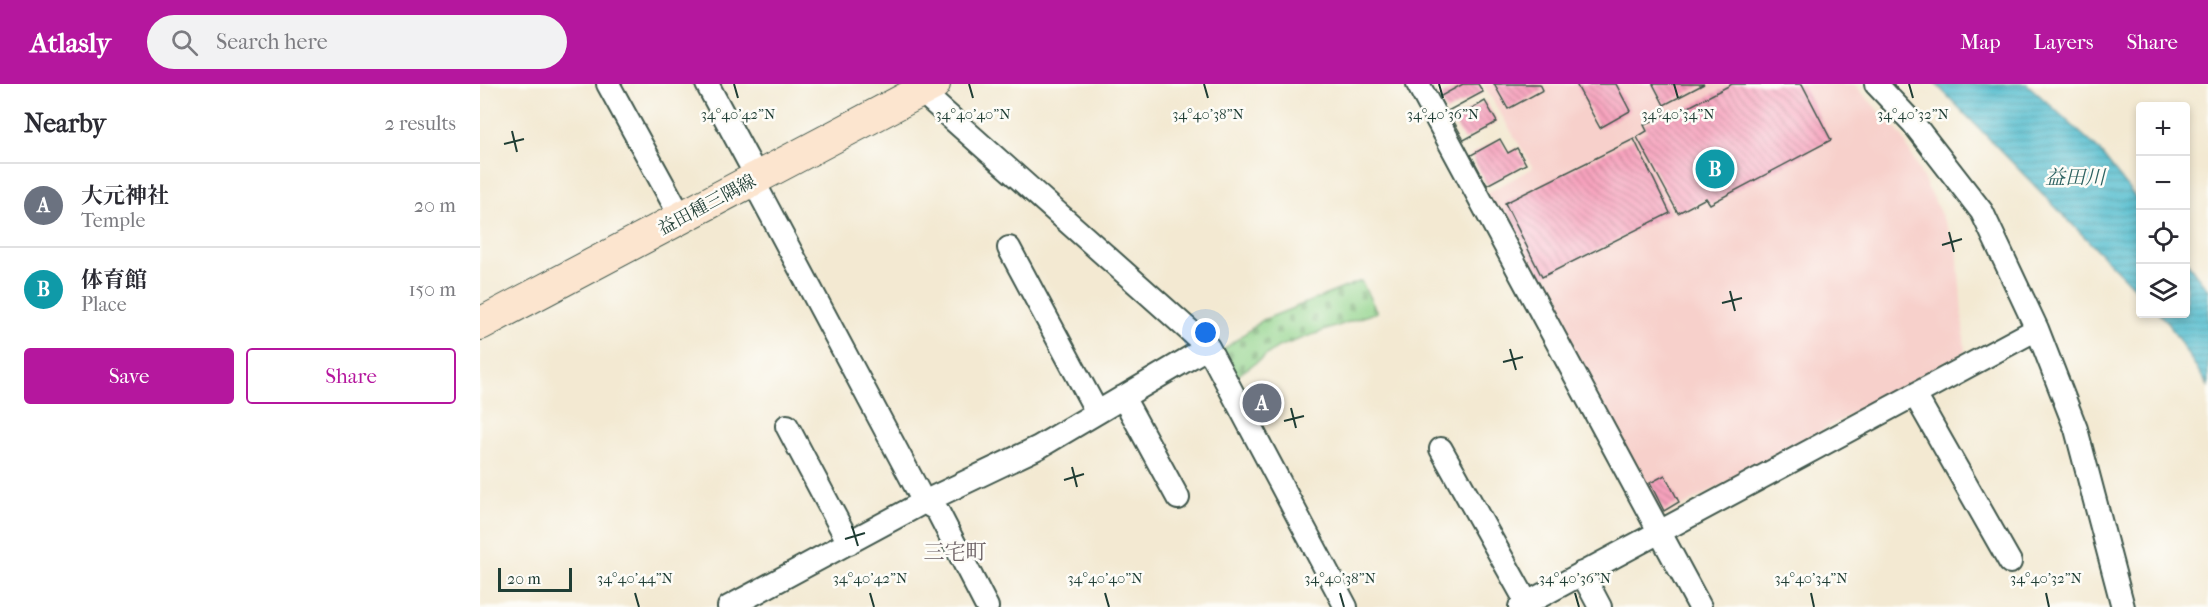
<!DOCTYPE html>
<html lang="en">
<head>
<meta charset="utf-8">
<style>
  :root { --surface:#fff; --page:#f2f2f3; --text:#2b2b33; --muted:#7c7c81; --line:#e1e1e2; --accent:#b5179e }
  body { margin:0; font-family:"IM FELL French Canon","Noto Serif JP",serif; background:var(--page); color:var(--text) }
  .controls { position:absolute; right:18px; top:18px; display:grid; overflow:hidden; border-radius:6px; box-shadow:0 3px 9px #0003 }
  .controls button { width:54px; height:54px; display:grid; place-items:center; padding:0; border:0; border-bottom:2px solid var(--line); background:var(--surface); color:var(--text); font:30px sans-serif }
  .scale { position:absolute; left:18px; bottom:15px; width:74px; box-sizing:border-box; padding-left:6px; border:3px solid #1f3d34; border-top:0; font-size:16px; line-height:21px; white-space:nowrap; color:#1f3d34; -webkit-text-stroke:4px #fdfcf7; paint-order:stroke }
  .you { position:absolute; left:726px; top:249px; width:21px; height:21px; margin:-15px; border:4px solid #fff; border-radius:50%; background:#1a73e8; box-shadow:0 0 0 9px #1a73e833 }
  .badge { display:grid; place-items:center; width:39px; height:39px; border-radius:50%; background:var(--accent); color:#fff; font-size:20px; font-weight:700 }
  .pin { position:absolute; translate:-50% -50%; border:3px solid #fff; box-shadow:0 2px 6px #0006 }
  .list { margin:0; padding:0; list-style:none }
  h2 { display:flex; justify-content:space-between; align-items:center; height:78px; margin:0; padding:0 24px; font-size:26px }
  h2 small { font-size:20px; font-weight:400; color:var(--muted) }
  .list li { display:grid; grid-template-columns:39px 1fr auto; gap:18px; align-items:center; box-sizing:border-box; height:84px; padding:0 24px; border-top:2px solid var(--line) }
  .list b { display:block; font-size:22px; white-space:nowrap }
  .list p { margin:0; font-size:20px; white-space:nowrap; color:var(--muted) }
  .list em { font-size:20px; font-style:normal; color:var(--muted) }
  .actions { display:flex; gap:12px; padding:18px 24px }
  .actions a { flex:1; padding:14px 0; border:2px solid var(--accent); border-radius:6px; text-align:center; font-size:21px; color:var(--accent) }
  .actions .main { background:var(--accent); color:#fff }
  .icon { flex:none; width:33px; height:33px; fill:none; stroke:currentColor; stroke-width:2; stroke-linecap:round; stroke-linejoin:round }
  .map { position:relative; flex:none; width:1728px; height:523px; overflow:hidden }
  header { display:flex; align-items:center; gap:36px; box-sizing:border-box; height:84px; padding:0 30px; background:var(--accent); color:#fff }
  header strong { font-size:28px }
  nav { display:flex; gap:33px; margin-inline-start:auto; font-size:21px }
  .search { width:420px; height:54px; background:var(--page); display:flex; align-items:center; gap:15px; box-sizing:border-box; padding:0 21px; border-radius:33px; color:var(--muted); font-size:22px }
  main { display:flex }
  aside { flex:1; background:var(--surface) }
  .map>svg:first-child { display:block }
</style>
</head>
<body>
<header>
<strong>Atlasly</strong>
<div class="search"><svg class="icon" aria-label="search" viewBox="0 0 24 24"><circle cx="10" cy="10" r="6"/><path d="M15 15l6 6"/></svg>Search here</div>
<nav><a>Map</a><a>Layers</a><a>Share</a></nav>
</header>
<main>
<aside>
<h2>Nearby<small>2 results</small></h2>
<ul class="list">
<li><span class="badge" style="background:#6b7280">A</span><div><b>大元神社</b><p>Temple</p></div><em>20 m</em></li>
<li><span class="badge" style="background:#0f9aa8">B</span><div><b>体育館</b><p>Place</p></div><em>150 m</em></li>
</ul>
<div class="actions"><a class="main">Save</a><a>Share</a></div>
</aside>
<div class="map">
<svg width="1728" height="523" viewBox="0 0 1728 523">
  <defs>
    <pattern id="cemetery-stones" width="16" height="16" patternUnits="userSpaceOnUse" patternTransform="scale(1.5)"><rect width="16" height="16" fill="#91d38b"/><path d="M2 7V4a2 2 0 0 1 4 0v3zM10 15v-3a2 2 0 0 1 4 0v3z" fill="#76ac72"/></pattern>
    <pattern id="water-rules" width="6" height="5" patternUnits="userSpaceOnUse" patternTransform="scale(1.5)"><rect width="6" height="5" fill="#51bcce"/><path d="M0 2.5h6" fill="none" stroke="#439aa8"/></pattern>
    <pattern id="building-back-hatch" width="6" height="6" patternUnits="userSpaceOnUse" patternTransform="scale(1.5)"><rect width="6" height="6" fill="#f7a2bd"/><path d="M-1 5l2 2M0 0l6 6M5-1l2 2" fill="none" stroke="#c7859a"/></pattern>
  </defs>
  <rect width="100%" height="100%" fill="#fdfcf7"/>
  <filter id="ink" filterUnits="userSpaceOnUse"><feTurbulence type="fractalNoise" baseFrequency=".0167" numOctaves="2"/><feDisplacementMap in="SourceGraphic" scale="12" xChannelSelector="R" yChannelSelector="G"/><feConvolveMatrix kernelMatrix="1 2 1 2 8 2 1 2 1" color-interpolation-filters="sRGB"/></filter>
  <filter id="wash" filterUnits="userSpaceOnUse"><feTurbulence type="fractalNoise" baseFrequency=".008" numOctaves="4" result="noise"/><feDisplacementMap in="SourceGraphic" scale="24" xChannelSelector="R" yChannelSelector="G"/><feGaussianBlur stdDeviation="1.35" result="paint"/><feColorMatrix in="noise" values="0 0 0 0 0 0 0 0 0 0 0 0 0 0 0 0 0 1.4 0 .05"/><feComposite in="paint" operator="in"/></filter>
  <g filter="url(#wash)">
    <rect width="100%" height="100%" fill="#f3e9d2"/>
    <path fill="#f7d0cb" d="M1003,0h371l48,52 55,111 8,105 -302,165 -178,-323 48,-26z"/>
    <path fill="url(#cemetery-stones)" stroke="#588860" stroke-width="1.5" d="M881,197l16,31 -99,35 -44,31 -15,-25 44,-33z"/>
    <path fill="url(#water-rules)" stroke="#387c81" stroke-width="1.5" d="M1456,0h91l70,64 43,55v91z
      M1706,177l22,29v96l-40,-63 -9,-9h27z"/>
    <g id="blocks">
      <path fill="url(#building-back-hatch)" d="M983,0h15l5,8 -37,20 -7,-15z
        M1014,0h46l3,6 -35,19z
        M1096,0h40l14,27 -30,17z
        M1173,0h51l-40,21z
        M1252,0h70l29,56 -121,64 -4,-6 -28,15 -41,-76 10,-6 -3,-6 26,-13 2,4z
        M1005,17l12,21 -33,18 -11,-20z
        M1020,55l8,14 9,-5 9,16 -39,21 -16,-30z
        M1154,55l36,74 -128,64 -37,-74z
        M1185,391l14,27 -15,9 -14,-28z"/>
    </g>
  </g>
  <g filter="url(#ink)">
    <use href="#blocks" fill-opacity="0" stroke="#3f574c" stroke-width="1.5"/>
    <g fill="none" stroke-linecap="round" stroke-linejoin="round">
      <defs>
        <path id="minor" d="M128,0l74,135
          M227,0l51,95v11l166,312 13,8 50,97
          M433,0l295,263 138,260
          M938,0l282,523
          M1396,0l37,39 69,89 55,117 39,100 47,178
          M529,164l88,164
          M1435,311l95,167
          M643,313l55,101
          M307,342l62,117
          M961,365l86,154
          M1102,489l18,34
          M249,523l195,-105 115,-55 169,-100
          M1040,523l517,-278"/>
        <path id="secondary" d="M0,240l454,-240"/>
      </defs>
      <use href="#minor" stroke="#3f574c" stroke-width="26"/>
      <use href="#secondary" stroke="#3f574c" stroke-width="34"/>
      <use href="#minor" stroke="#fff" stroke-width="22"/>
      <use href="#secondary" stroke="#fce5cf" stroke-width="32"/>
    </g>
  </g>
  <path fill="none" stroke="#1f3d34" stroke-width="2" d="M254,0l4,14M489,0l4,14M724,0l4,14M959,0l4,14M1194,0l4,14M1429,0l4,14M32,47l5,21M24,60l20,-5M1469,148l5,20M1462,161l20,-6M1250,207l5,20M1242,219l20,-5M1030,265l6,21M1023,278l20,-5M811,324l5,20M804,337l20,-5M592,383l5,20M584,396l20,-6M372,442l6,20M365,455l20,-6M155,509l4,14M390,509l4,14M625,509l4,14M860,509l4,14M1095,509l4,14M1331,509l3,14M1566,509l3,14"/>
  <g text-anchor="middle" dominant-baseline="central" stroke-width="5" stroke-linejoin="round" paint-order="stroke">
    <g font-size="18" fill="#1f3d34" stroke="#fdfcf7">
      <text transform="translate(227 121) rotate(-28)">益田種三隅線</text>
    </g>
    <g font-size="20" font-style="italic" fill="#2e6362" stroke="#fdfcf7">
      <text x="1595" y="93">益田川</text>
    </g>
    <g font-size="21" fill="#6b6064" stroke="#fdfcf7">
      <text x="475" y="468">三宅町</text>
    </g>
  </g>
  <g font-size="15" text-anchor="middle" fill="#1f3d34" stroke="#fdfcf7" stroke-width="5" stroke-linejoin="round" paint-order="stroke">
    <text x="728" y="35">34°40'38"N</text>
    <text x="258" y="35">34°40'42"N</text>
    <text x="493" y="35">34°40'40"N</text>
    <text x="963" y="35">34°40'36"N</text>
    <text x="1198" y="35">34°40'34"N</text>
    <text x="1433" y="35">34°40'32"N</text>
    <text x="155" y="499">34°40'44"N</text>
    <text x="390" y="499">34°40'42"N</text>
    <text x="625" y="499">34°40'40"N</text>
    <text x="860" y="499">34°40'38"N</text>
    <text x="1095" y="499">34°40'36"N</text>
    <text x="1331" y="499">34°40'34"N</text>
    <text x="1566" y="499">34°40'32"N</text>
  </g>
</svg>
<div class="controls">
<button>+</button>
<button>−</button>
<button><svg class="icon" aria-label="locate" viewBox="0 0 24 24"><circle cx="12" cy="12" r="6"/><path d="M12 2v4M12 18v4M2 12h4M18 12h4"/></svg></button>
<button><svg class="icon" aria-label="layers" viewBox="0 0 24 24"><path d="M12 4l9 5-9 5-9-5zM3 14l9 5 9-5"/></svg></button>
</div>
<div class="scale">20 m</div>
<div class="you"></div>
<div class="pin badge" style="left:782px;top:319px;background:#6b7280">A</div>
<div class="pin badge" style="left:1235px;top:85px;background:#0f9aa8">B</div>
</div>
</main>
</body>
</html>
